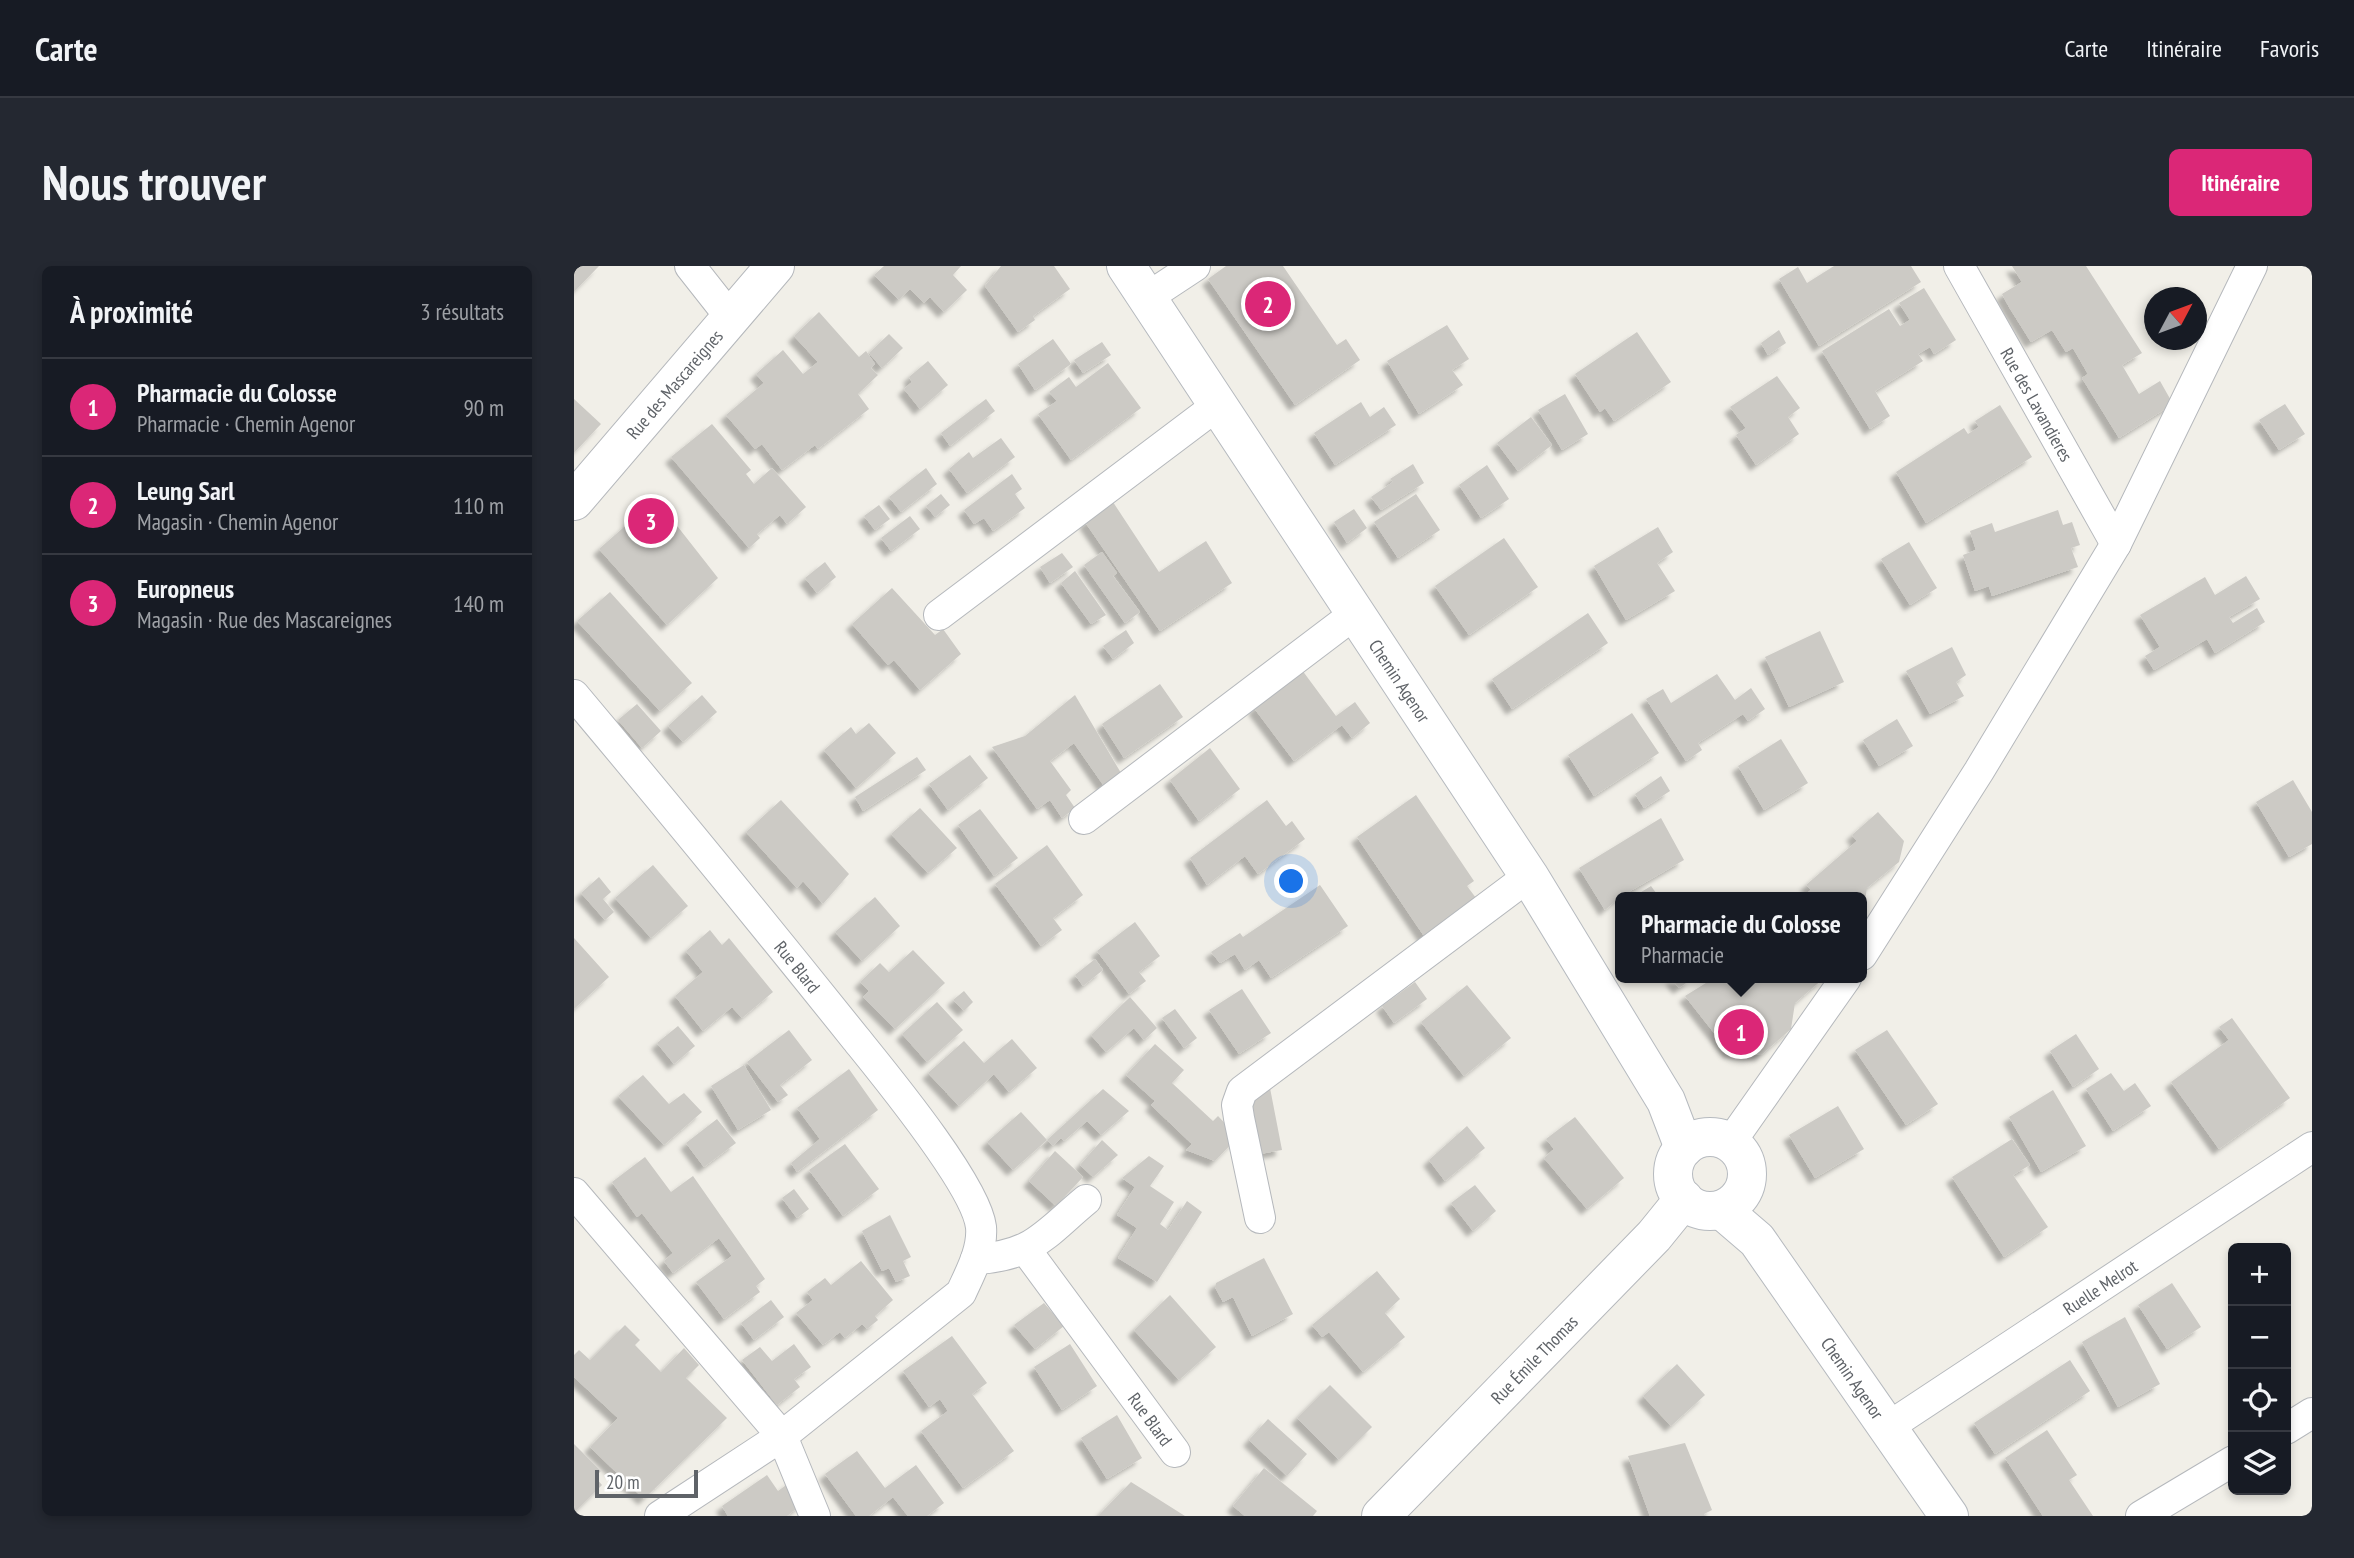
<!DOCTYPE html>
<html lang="fr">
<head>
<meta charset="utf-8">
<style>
  :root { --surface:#171b24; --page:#242831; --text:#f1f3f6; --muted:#9ea1a6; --line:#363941; --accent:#db2777 }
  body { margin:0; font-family:"PT Sans Narrow",sans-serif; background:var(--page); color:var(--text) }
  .controls { position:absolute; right:21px; bottom:21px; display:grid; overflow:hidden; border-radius:10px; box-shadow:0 4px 10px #0003 }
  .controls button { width:63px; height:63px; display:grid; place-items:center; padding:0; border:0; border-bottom:2px solid var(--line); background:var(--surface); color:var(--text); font:35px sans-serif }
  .compass { position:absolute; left:1570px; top:21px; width:63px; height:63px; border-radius:50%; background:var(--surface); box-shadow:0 4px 10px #0003; rotate:49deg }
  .scale { position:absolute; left:21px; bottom:18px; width:103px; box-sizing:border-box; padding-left:7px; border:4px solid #5f6368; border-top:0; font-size:19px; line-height:24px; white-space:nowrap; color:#5f6368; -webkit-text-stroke:5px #fff; paint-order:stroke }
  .you { position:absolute; left:718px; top:616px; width:24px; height:24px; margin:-18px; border:5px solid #fff; border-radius:50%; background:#1a73e8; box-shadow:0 0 0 10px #1a73e833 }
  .badge { display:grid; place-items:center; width:46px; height:46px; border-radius:50%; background:var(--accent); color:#fff; font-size:23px; font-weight:700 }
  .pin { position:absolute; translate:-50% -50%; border:4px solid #fff; box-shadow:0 2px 7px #0006 }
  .popup { position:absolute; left:1041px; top:626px; width:252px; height:91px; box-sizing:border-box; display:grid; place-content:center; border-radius:10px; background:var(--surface); filter:drop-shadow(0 2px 5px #0005); font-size:23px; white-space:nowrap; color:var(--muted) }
  .popup b { font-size:26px; color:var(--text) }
  .popup::after { content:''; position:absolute; left:50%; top:100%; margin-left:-14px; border:14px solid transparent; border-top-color:var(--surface) }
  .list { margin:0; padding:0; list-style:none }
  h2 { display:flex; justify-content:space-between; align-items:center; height:91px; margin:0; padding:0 28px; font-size:30px }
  h2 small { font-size:23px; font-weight:400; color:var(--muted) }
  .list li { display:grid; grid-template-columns:46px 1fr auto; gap:21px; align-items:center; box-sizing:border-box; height:98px; padding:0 28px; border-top:2px solid var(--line) }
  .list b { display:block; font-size:26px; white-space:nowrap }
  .list p { margin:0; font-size:23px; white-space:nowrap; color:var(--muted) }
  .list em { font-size:23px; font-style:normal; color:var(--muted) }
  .icon { flex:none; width:38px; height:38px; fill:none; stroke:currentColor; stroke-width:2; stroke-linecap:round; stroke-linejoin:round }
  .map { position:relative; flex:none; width:1738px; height:1250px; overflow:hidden; border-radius:10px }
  header { display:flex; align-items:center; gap:42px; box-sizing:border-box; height:98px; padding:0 35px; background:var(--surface); border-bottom:2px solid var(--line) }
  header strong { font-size:33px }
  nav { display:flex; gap:38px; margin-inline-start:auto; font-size:24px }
  .intro { display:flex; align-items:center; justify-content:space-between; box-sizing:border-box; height:168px; padding:0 42px }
  h1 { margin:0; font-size:49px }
  .button { padding:18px 32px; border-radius:10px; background:var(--accent); color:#fff; font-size:24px; font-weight:700 }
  main { display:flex; gap:42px; padding:0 42px }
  aside { flex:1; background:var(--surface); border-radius:10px; box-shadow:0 4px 10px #0003 }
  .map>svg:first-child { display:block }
</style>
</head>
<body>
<header>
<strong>Carte</strong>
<nav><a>Carte</a><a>Itinéraire</a><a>Favoris</a></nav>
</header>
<div class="intro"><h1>Nous trouver</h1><a class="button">Itinéraire</a></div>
<main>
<aside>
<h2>À proximité<small>3 résultats</small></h2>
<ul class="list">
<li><span class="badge">1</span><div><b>Pharmacie du Colosse</b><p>Pharmacie · Chemin Agenor</p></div><em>90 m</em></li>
<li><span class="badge">2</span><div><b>Leung Sarl</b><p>Magasin · Chemin Agenor</p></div><em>110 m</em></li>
<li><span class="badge">3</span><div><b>Europneus</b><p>Magasin · Rue des Mascareignes</p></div><em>140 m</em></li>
</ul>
</aside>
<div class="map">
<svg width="1738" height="1250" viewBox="0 0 1738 1250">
  <defs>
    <filter id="shadow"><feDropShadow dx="-6" dy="6" stdDeviation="2" flood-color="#0004"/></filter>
  </defs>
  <rect width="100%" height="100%" fill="#f1efe8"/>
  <path fill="#cccac5" filter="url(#shadow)" d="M0,0h25l-25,26z
    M310,0h77l-8,9 14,15 -23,22 -14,-15 -6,6 -14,-14 -11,11 -25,-25z
    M427,0h53l16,23 -37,27 2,4 -17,12 -33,-46z
    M652,0h57l54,79 9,-6 14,21 -65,45 -87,-126z
    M1260,0h77l10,16 -102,64 -40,-67 19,-12 9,16z
    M1438,0h74l56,87 -20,12 17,29 21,-13 13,23 -54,34 -37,-60 6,-4 -15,-26 -7,4 -14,-22 -21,12 -22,-35 -7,-13 20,-12z
    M1350,22l32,52 -22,14 -4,-7 -12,7 5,7 -48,30 15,25 -20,13 -48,-78 67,-42 11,17 10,-6 -11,-17z
    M245,46l40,45 7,-6 9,13 -4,4 7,7 -20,19 11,15 -51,40 -3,-4 -33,25 -20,-26 -7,5 -29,-34 38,-32 -8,-9 27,-24 20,24 15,-12 -24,-26z
    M873,59l22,34 -17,11 11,15 -44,29 -32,-53z
    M1205,64l7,13 -18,12 -7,-12z
    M1063,66l34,50 -57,39 -9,-13 -5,4 -25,-38z
    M315,68l14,14 -21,20 -13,-15z
    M479,73l18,25 -36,26 -17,-26z
    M528,76l9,13 -28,18 -9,-13z
    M354,95l20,24 -28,24 -16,-20 8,-7 -3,-5z
    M534,97l33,45 -70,52 -33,-46 19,-13 -8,-9 20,-15 7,10z
    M1203,110l23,32 -12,9 11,17 -43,31 -20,-30 10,-7 -16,-21z
    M991,128l23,40 -26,16 -24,-40z
    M0,133l27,25 -27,29z
    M412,133l9,12 -45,35 -9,-13z
    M787,136l9,15 14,-10 12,18 -61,40 -21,-32z
    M1711,138l20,30 -26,16 -20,-30z
    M1426,139l32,52 -106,66 -30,-51 68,-44 4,6 11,-7 -4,-6z
    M957,151l21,28 -34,26 -21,-28z
    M138,158l39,46 -5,4 8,10 18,-16 34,39 -19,17 -7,-9 -23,19 3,4 -11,10 -78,-91z
    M427,172l14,19 -48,36 -18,-24 20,-17 4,6z
    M839,198l11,19 -43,27 -10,-13 22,-15 -3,-3z
    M913,199l22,34 -28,19 -22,-33z
    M352,202l11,16 -36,28 -12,-15z
    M438,208l10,15 -7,5 10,14 -32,23 -9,-13 -10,6 -10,-14z
    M367,228l9,11 -15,12 -9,-11z
    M842,228l24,36 -42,28 -24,-36z
    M82,233l62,79 -51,47 -68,-76z
    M539,236l46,70 47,-31 26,42 -72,48 -75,-109z
    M305,239l11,14 -15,11 -11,-14z
    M780,243l13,19 -20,15 -13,-21z
    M1484,244l5,15 9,-3 8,23 -9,3 7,19 -86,29 -3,-10 -14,5 -12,-36 13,-5 -6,-19 22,-8 3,9z
    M336,250l10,13 -29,22 -10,-13z
    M1084,261l15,25 -16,11 18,28 -49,29 -32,-54z
    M930,272l34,49 -69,48 -34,-49z
    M1335,276l28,46 -27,17 -29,-46z
    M528,286l15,21 -4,3 27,36 -15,11 -41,-58z
    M488,287l11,14 -23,16 -10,-16z
    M251,296l11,15 -19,16 -12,-15z
    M501,305l31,44 -15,9 -30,-41z
    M1672,310l14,23 -31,18 4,6 24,-15 8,14 -50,31 -8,-14 -53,31 -9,-14 15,-9 -20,-32 65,-38 10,18z
    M318,322l43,47 8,-6 18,25 -41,36 -26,-30 -6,5 -36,-41z
    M36,326l82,91 -32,28 -83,-90z
    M1014,347l20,30 -96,66 -20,-30z
    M552,364l8,13 -21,16 -10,-13z
    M1246,365l24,51 -55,25 -24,-50z
    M1378,381l14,28 -10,7 8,14 -34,18 -24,-43z
    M728,404l34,46 19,-14 15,21 -18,15 -10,-13 -48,36 -40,-53z
    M1143,408l18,26 16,-12 14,21 -17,12 -5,-7 -45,29 4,7 -16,11 -40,-62 17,-10 8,14z
    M586,418l23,33 -59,41 -22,-34z
    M128,429l15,17 -34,30 -15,-16z
    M501,429l46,78 -17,13 -30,-43 -24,18 21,29 -5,5 9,13 -13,10 -12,-18 -13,9 -45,-62 33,-11z
    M63,438l24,27 -19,17 -24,-28z
    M1058,447l27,40 -65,43 -26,-41z
    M1323,453l16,27 -34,20 -16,-26z
    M295,457l27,30 -40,35 -32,-38 27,-23 5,7z
    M1207,473l27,44 -44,27 -26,-44z
    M636,482l30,41 -41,32 -29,-41z
    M396,489l18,23 -40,32 -19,-26z
    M343,491l9,13 -63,41 -8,-14z
    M1087,510l9,15 -26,17 -9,-14z
    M1719,514l19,32v32l-23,13 -33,-55z
    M842,529l58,86 -7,5 12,16 -53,37 -69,-102z
    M207,534l68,74 -26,30 -20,-23 -6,7 -51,-56z
    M693,534l19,26 6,-5 13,18 -47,35 -13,-18 -38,29 -17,-27z
    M346,542l37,40 -29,25 -37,-39z
    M406,543l38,49 -24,18 -36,-51z
    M1304,546l26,29 -5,21 -32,26 -4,26 -1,-17h-60l9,-7 -5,-5 51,-44 -5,-6z
    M1087,552l23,42 -64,37 -15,13 -26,-42z
    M473,579l36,50 -30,23 9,12 -21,16 -46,-62z
    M79,599l35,41 -37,32 -36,-40z
    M25,611l12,15 -8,7 11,13 -9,8 -24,-27z
    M746,619l28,41 -77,52 -12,-18 -14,10 -10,-16 -15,9 -9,-11 29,-19 3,4z
    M1077,620l8,11h-26z
    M301,631l25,29 -38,35 -27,-29z
    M561,656l25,34 -21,16 7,9 -17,13 -32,-43z
    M136,664l12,15 7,-7 44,54 -31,26 -10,-11 -29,24 -28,-35 28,-24 -17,-21z
    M0,672l35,39 -35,32z
    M339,684l32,33 -50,46 -32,-32 6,-6 -9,-9 20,-19 9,9z
    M521,693l8,11 -20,16 -8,-11z
    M1097,712h22l-14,10z
    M1140,712h110l-29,25 -4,26 -30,26 -32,-3 -44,-56z
    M841,716l12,17 -33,24 -12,-17z
    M893,719l44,53 -47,38 -43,-54z
    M668,723l29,44 -32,21 -30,-44z
    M390,725l9,11 -9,9 -11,-11z
    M556,731l27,31 -13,12 -10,-12 -28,24 -15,-17z
    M363,736l26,28 -36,32 -25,-28z
    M601,743l22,29 -13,10 -22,-30z
    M1658,752l58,80 -71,51 -48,-67 58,-42 -10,-13z
    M104,760l17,20 -21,18 -17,-21z
    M215,764l23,30 -32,25 8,10 -10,7 -31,-40z
    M1313,764l51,74 -32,21 -51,-75z
    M1502,768l23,35 -26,18 -23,-36z
    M438,773l25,29 -28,24 -15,-18 -35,32 -31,-33 36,-32 20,22z
    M581,778l29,26 -12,13 41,38 5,-5 20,21 -23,24 -29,-11 6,-6 -41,-39 4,-4 -29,-26z
    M170,799l27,45 -33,20 -27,-44z
    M275,803l29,41 -81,62 -6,-9 29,-24 -23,-31z
    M1537,807l13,18 11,-8 16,23 -38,25 -27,-42z
    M69,809l26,29 15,-11 18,19 -38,33 -46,-49z
    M696,822l12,62 -22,4 -10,-52z
    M529,823l26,22 -28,24 -14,-14 -23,20 -3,-3 -8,8 -6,-6z
    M1479,824l33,56 -45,26 -32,-55z
    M1264,840l26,43 -49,29 -26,-43z
    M447,846l26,28 -34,30 -26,-28z
    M1001,851l49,61 -37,31 -43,-51 10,-9 -8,-10z
    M143,853l19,24 -32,24 -18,-24z
    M893,860l18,22 -40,33 -16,-21z
    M1438,873l18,26 -17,10 35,52 -44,30 -52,-80z
    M528,874l16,15 -25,22 -13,-12z
    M271,878l34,45 -36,27 -34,-46z
    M481,885l28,26 -27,29 -27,-25z
    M575,890l15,10 -14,20 24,16 -14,22 8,6 19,-29 15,11 -45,70 -39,-24 19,-30 -20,-13 18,-28 -13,-9z
    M71,891l26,35 22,-16 72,103 -9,7 4,6 -36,27 -28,-37 36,-26 -13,-18 -46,35 -9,-12 9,-8 -31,-40 -5,4 -25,-35z
    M901,919l21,26 -23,20 -22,-28z
    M220,923l15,20 -12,9 -15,-20z
    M316,949l21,42 -8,4 7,15 -14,6 -7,-14 -7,3 -20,-40z
    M690,992l29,56 -41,22 -19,-39 -10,5 -8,-15 1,-4z
    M287,995l32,39 -18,16 3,4 -11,9 -5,-5 -17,14 -5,-6 -17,13 -27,-32 17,-13 -6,-8 18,-14 6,7z
    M803,1005l23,28 -15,14 20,24 -42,35 -34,-40 -7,5 -10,-12z
    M1598,1017l29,44 -34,22 -29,-44z
    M596,1029l46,52 -37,33 -45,-50z
    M197,1034l13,17 -30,23 -13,-17z
    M470,1037l20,23 -29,23 -21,-24z
    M1551,1051l35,67 -42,23 -36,-65z
    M51,1059l15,15 -5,5 26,27 23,-24 15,17 -13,13 41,40 -83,81 -54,-52 28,-29 -44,-41v-22l5,-5 11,10z
    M378,1070l35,47 -15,11 42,57 -51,37 -42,-57 27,-20 -8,-12 -11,8 -26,-36z
    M220,1078l17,23 -17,12 6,8 -23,18 -35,-45 18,-13 12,14z
    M496,1078l27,42 -35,24 -28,-43z
    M1496,1094l20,31 -95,63 -21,-31z
    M1103,1098l28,31 -34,31 -28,-30z
    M756,1119l42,42 -33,33 -42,-42z
    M543,1149l25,43 -35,21 -26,-41z
    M694,1153l39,35 -20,22 -38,-36z
    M1473,1164l30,45 -8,5 24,36h-50l-38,-58z
    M1111,1177l27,67 -8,4 1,2h-55l-22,-60z
    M0,1178l27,27 -6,6 7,8 -28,28z
    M283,1185l28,37 31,-23 28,38 -17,13h-19l-15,-19 -24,19h-13l-31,-42z
    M690,1202l53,43 -4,5h-68l-12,-10z
    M193,1209l11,16 18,-13 11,22 -20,16h-59l-6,-10z
    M557,1216l16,10 38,24h-87z"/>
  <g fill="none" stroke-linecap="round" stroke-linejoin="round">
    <defs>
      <g id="minor">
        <path d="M116,0l41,52"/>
        <path id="s1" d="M1385,0l157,278"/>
        <path d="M574,31l47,-31"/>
        <path d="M365,349l280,-211"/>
        <path id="s2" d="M0,429c95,113 189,228 282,344 29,36 120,146 125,188 2,23 -11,46 -20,66l-179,143 -122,80"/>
        <path d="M510,553l272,-206"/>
        <path d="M1288,689l117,-184 137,-227 136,-278"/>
        <path d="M1156,877l116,-165"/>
        <path d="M0,927l208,243 33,80"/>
        <path d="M686,952l-21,-100 -2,-13 5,-14 287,-215"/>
        <path id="s3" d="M452,984l149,202"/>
        <path d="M402,993c57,-3 69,-25 110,-59"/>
        <path id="s4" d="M1314,1161l424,-280"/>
        <path d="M1712,1163l26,-16"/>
        <path d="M1567,1250l92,-55"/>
      </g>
      <g id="tertiary">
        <path id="s5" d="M0,235l201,-235"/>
        <path id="s6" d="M807,1250l273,-280 30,-37"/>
      </g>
      <g id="secondary">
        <path id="s7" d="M552,0l403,610 137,225 18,47"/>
        <circle cx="1136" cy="908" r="37"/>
        <path id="s8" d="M1148,944l35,30 192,276"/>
      </g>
    </defs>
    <use href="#minor" stroke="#b5b8bc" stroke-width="32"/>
    <use href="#tertiary" stroke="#b5b8bc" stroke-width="40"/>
    <use href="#secondary" stroke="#b6babf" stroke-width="40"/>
    <use href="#minor" stroke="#fff" stroke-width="30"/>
    <use href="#tertiary" stroke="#fff" stroke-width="38"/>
    <use href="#secondary" stroke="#fff" stroke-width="38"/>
  </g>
  <g text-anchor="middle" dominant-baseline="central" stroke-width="5" stroke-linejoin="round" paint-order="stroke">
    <g font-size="18" fill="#5f6368" stroke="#fff">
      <text stroke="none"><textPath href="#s5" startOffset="154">Rue des Mascareignes</textPath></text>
      <text stroke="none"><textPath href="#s1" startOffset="159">Rue des Lavandieres</textPath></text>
      <text stroke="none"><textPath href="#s7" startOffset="497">Chemin Agenor</textPath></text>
      <text stroke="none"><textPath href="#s2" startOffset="352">Rue Blard</textPath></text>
      <text stroke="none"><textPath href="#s4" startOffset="254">Ruelle Melrot</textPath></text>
      <text stroke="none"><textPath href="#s6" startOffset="219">Rue Émile Thomas</textPath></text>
      <text stroke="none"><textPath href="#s8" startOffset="214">Chemin Agenor</textPath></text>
      <text stroke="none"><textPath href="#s3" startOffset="210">Rue Blard</textPath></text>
    </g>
  </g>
</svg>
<div class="controls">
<button>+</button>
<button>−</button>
<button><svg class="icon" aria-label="locate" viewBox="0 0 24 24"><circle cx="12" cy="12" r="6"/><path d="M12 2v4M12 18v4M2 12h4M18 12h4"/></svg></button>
<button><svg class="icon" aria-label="layers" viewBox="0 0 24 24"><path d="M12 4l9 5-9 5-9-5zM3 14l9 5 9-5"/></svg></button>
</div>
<svg class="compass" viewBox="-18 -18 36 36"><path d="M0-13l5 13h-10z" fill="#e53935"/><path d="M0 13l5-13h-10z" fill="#9ea1a6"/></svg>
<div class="scale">20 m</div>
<div class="you"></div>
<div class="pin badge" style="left:1167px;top:766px">1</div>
<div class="popup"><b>Pharmacie du Colosse</b>Pharmacie</div>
<div class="pin badge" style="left:694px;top:38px">2</div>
<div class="pin badge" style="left:77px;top:255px">3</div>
</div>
</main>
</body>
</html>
